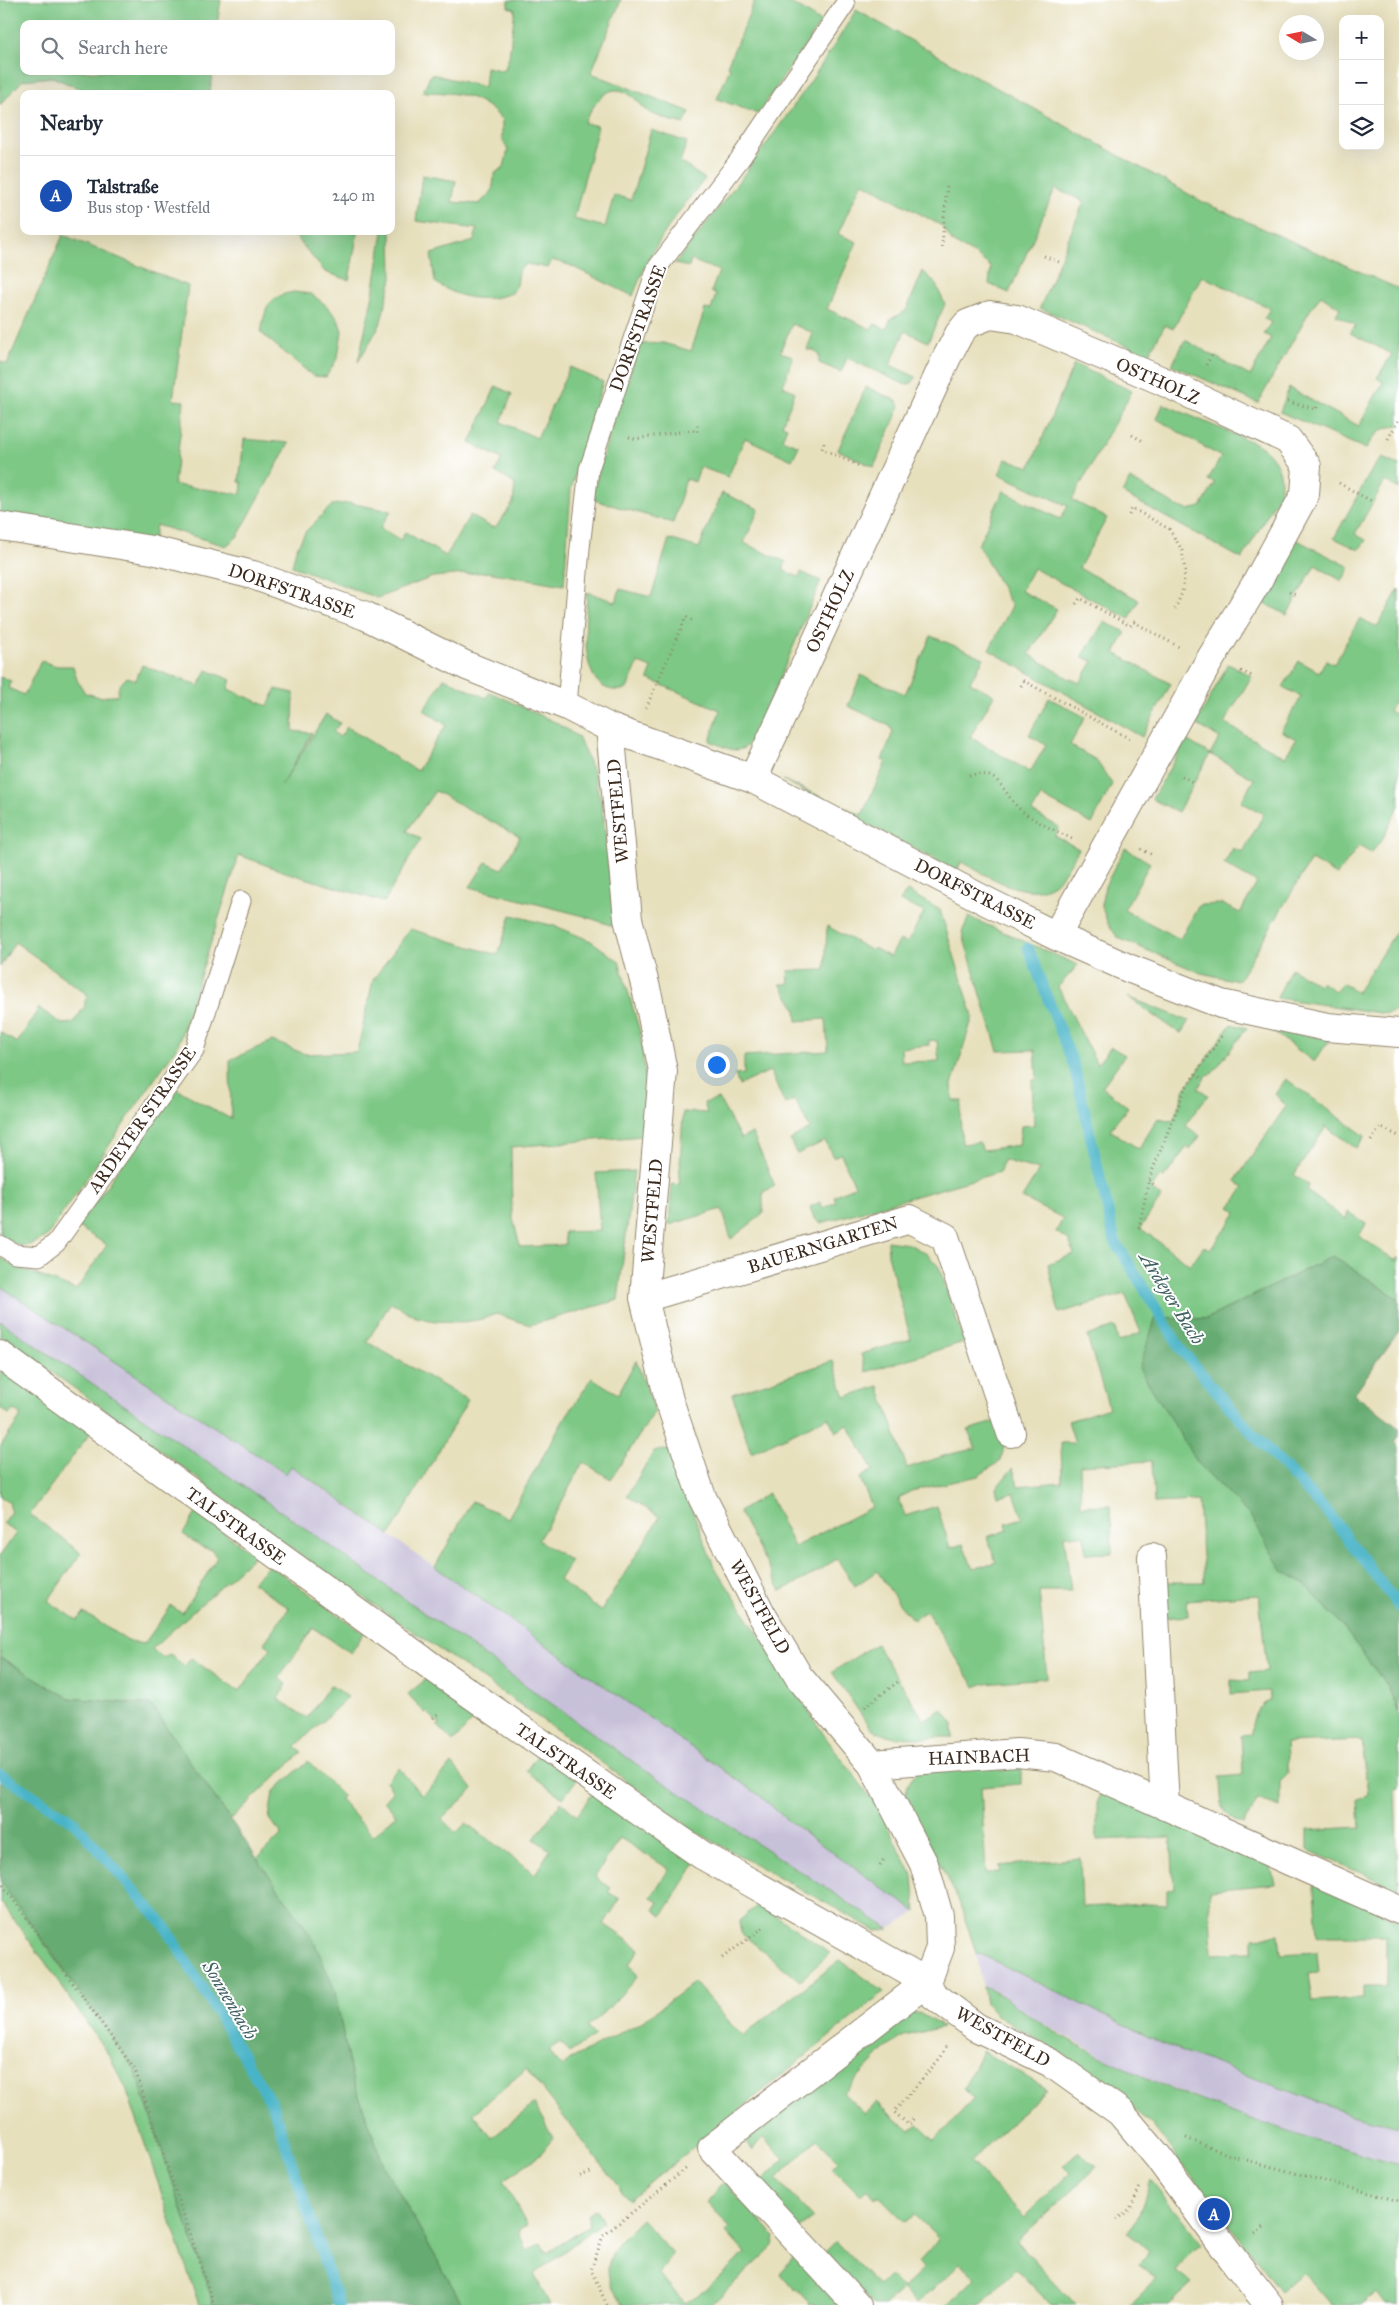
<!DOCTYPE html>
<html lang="en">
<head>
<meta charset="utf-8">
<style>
  :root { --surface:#fff; --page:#f2f2f3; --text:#1f2937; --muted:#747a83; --line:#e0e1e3; --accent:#0f766e }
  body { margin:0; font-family:"IM FELL Great Primer",serif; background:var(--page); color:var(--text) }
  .controls { position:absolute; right:15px; top:15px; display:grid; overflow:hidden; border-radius:10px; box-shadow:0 5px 20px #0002 }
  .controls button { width:45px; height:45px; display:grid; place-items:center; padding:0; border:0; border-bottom:1px solid var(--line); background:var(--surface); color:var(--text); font:25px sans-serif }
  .compass { position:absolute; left:1279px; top:15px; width:45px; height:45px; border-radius:50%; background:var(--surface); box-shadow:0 5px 20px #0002; rotate:280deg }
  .you { position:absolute; left:716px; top:1064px; width:18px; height:18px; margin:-12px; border:4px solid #fff; border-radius:50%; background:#1a73e8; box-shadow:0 0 0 8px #1a73e833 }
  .badge { display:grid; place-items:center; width:32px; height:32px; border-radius:50%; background:var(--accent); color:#fff; font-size:16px; font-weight:700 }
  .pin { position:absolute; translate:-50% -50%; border:2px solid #fff; box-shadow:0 1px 5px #0006 }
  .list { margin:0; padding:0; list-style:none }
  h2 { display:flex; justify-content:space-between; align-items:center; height:65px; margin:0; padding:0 20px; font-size:21px }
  h2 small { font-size:16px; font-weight:400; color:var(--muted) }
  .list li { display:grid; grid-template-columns:32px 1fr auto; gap:15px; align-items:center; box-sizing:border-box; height:80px; padding:0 20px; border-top:1px solid var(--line) }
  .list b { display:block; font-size:19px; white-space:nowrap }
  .list p { margin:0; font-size:16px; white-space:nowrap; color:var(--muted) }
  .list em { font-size:16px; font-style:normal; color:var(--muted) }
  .icon { flex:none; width:28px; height:28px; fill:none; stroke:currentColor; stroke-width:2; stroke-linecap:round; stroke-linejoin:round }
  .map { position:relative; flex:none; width:1399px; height:2305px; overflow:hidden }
  .search { position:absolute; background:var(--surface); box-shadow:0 5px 20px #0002; left:20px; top:20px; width:375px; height:55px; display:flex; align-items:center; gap:12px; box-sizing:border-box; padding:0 18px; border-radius:10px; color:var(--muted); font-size:19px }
  .panel { position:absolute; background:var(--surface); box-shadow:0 5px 20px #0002; left:20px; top:90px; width:375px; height:145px; border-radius:10px }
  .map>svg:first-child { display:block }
</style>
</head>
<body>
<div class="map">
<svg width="1399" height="2305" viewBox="0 0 1399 2305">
  <rect width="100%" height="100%" fill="#fff"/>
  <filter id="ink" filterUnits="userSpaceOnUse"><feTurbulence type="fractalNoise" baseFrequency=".02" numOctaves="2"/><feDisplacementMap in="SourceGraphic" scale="10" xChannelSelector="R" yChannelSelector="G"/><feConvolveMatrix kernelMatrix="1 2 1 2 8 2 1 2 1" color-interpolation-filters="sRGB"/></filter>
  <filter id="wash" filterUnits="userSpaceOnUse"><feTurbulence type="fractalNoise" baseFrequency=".0096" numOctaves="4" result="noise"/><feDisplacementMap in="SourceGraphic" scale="20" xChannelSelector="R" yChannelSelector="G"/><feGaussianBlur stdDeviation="1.12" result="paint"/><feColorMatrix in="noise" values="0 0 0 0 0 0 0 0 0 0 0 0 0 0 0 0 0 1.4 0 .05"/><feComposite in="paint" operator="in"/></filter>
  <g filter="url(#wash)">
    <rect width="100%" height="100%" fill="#e7e0bd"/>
    <path fill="#c7c0d9" d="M0,1286l286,188 5,-8 468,329 28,25 129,92 -27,17 -243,-158 -354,-252 -292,-198z
      M976,1952l185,91 191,72 47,12v38l-62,-17 -92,-29 -125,-53 -85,-47 -39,-28 -13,-4z"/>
    <path fill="#7dc885" stroke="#5c7952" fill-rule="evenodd" d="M0,0h221l-4,24h-193v47h189l-3,21 10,2h-127l-41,-17 -29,3 -23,25z
      M509,0h112l-30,73 99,39 -6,12c-11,-3 -23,-6 -34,-11 -6,-4 -11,-11 -17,-16 -24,-20 -39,7 -49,26l14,3 -24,93 31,8 9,-32 17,5 20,-70 36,12 -7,20 25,17c-30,35 -56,73 -72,117l-64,-31 -17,-5 -4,8 -22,-4 -7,6 -2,15 -5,8c-27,10 -54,6 -77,-11l-4,-28 43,-13 3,-12 -61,-8 6,-46 34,6 -4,21 27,2 13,-13 3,-18 9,-6 4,-17 -6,-11v-19c-23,-27 -45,-27 -79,-28l8,-18 53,13 2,-20 18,4 5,-14 6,-48 -7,-2z
      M755,0c35,0 37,2 66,22l-63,92 -41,-15 13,-31 -3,-2z
      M856,10l347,192 196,87v137c-17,0 -26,10 -33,23l-86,-37 9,-24 70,38 24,-44 -6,-4 15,-24 -42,-21 6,-8 -20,-10 4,-7 -19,-13 -12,17 -51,91 -86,-38 13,-25 65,36 21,-38 -7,-4 7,-12 -7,-3 6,-11 -68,-32 -29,53 -8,-4 -17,30 -108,-47 44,-107 -29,-12 -46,104 -20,-9 2,-17 -15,-12 -23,-12 -11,-17 -80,-44 -24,52 19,8 -30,67 44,20 4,-5 11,5 5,-10 15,-8 17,-40 12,12 10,21 -17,38 -23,-11 -15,34 26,12 -4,6 -6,2 -59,-27 -6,14 -22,-9v-8l-5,-5h-7l6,-17 -21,-9 -12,28 13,4 -10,30 12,6 -13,33 5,2 -5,12 17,7 -7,14 -47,-22 -17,39 -28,-10 -5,15 -9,-3 -13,44 -82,-24 20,-71 29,-84 23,-1 28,8 14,-42 6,1 5,-16 -5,-2 8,-21 -28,-11 -2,7 -14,-3c64,-82 128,-165 181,-254z
      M291,231h67l-9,49 -24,-8z
      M383,231h8l1,47 -12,47 -22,37 15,-68z
      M63,235l125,51 -15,114 11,1 -10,84 67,9 1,-12h-3l5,-43 45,4 -51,93 -12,10 -70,-21 -4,25 -152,-24v-165l7,3z
      M294,292l17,2 15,11 12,14 4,12 -4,26 -12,20 -13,-1 -52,-43c4,-24 6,-37 33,-41z
      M1074,364l58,27 -60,109 35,18 -28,50 60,32 -10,19 -96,-51 -12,23 36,18 -28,45 37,23 14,6 13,-22 -11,-4 22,-35 22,10 -11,21 56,31 -29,53 -153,-87 23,-44 -34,-61 25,-54 57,28 8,-13 -69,-32 7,-15 24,8z
      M570,367l33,15 -19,59 -13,48 -7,96 -77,-13 -54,5 -56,21 -85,-32 4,-17 10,-18 26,-26 17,-2 42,8 -11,17 21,12 4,-8 41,24 24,-41 21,12h5l17,-24 2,-19 -20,-12 7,-13 -32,-16 26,-57 16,8 -11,28 36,16z
      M866,387l31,14 3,5 -26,61 -36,-17z
      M1163,404l94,40c18,10 27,28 23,49l-38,66 -120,-66 8,-14 45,26 13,5 13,-3 14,-24 -7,-3 13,-23 -64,-38z
      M1382,458l17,7v24l-14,-8 -30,53 11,6 -7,10 -25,-12 40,-72z
      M722,493l37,16 -15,34 42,19 -3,8 16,7 2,-5 20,9 -66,156c-15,21 -25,12 -45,4l10,-31 -72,-31 4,-11 -14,-5 -11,26c-51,12 -41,-66 -40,-97l29,10 4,-13 31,8 18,-58 30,9z
      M1295,539l55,28 -8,14 -27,-16 -28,50 -25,-13z
      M1399,589v104l-10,18 10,5v90l-17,34 -11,13 -12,-7 -22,29 -26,-15 -73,121 -37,-8 -83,-35 -10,-14 -7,-19 4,-19 20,-38 25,15 -26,47 56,29 19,-34 23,-1 18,9 17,-30 -33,-19 9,-16 10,4 21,-38 -23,-12 13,-23 -44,-25 -32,58 -26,-13 34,-59 24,14 10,-16 -24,-14 32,-60 24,12 -28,47 61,34 11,-18 -15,-8 20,-34 -18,-10 16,-26 20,11 7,-12 8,4 26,-46 17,9z
      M931,636l53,22 -14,24 24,13 -24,42 60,35 16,-27 -17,-10 20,-37 36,19 -15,28 26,15 16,24 -20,40 -51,-28 -9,16 27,15 -4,9 24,13c-7,10 -14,26 -24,34 -27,21 -69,-9 -94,-21l-4,9 -174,-91 79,35 24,-53 -4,-2 11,-28 -3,-6 -42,-20 13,-31 44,19z
      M41,661l16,5h16l4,14 8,13 15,4 17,-2 2,-9 8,-9 9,3 6,-15 57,21 8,-16 24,10 -3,9 40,17 8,-17 18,4 -1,38 19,2 -31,53 45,-72 14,9 -7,9 7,5 7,-10 70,44 29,-46 -22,-15 20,-32 42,20 4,-6 67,31 21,14 15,34 9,36 14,120 -32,-11 -114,-29 16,-25 16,7 18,-32 -85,-46 -28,40 14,8 -37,63 -102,-31 -43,-16 -61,190 -131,191c-21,13 -27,13 -47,-1v-203l17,11 22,-35 23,16 11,-1 12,-17v-5l3,-6 -73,-53 -15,25v-290l11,4 -3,7 16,7z
      M907,891l33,19 33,106 -21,69 1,16h9l-2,15 2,28 17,-2 4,8 36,-5 2,-19 13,-1 -2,-44 5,-2 -2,-29 -37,1 -36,-119 7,-15 109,48 -20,22 39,77 14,-17 14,8 -23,32 26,20 -18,23 29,19 19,-31 15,3 12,-32 46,-65 16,4 -36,47 -3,-1 -10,14 10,7 -23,30 15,11 -10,14 -3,-3 -23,31 -4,-2 -9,13 11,8 -22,31 50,37 14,-19 6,4 27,-38 -7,-5 14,-19 -9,-7 51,-75 -11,-12 11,-15 79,57 -9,12 -30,-21 -32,48 15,10 -2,6 39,29 2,-8 18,12 -7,12 37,25 3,-4v42l-66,-43 -127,63 -50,-2 41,145 54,55 31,53 22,13 39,44 45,60 11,26v75l-4,1 3,100 -90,-39v-20l52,-3 -2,-28 10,-3 -6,-56 -76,3 2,30 -8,8v26l-22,-8 -14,25c-25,-8 -23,-24 -24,-47l23,-2 -2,-39 10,-1c1,-18 4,-26 19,-35l-1,-9 -38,3v-14l19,1v-8l17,-2 -8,-76 -72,5 1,16 -24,2 -4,-36h44l-6,-81 -44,2 -2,-42 -72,4 1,41 30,-1 1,48 -27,1 -1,-19h-20l7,56h-32l8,87 -62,5 -10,4 -49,-76 -13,9 -13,-15 -23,-34 -22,15 -18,-27 -27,17 -29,15 -42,-79 29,-19 26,54 78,-40 -12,-29 13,-8 -25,-45 -12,7 -8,-15 -77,36 -19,-59 101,-33 12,36 34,-11 28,82 43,-14 26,-5 -8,-19 30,-9 7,20 -4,20 -23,15 -67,15 -12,7 6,18 32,-10 13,42 13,-4 10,25 23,-7 -9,-25 21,-7 -2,-7 17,-5 -9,-25 -16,3 -2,-8 17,-20 5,18 44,-4 -1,-39h14l-7,-22 41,-13 -22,-72 28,-9 3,15 23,-9 -16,-39 -66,19 -11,-49 26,-10 -5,-14 -13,-8 7,-14 -41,-20 17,-28 -36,-10 -3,12 -179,51 -7,-5 -4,-11 10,-5 3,6 13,-6 -2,-6 21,-10 -14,-32 -8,3 -8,-16 -28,13 -7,-14 20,-11 -15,-29 -10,4 -15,-33 -31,14 -4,-10 9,-1v-18l84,-5 -2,-32 -29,2 -1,-12 -16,-25h9l-1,-13 37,-1 2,-44 45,25 2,-3 16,9 10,-17 7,3 17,-31 -24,-11zM929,1040l8,1 2,20 -37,1 -1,-14 28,-3z
      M511,915l47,12 33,14 28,20 21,71 6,52 -3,52 -132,11 1,67 8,33 45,-2 -1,-13 36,-1 -4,-58 38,-2 -16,129 -88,25 -34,-11 -13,5 -19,3 -29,-1 -19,-4 -25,-15 -24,40 101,58 -78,135 -99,-69 -5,8 -286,-188v-29l14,9 62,24 31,-45 -29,-18 97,-139 56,31 -1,-59 42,-19 33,13 52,-2 16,-72 37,-51 88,26z
      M1399,927v83l-12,4 -110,-16 14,-30 28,17 2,-3 14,9 7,-8 15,9z
      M1128,997l61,24 -8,12 -3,-1z
      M1271,1030l59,9 -16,23z
      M719,1099l22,40 11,-6 23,53 -12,6v22l-32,25 -9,-30 -53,16 3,-41 7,1 4,-73 24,1 -3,-10z
      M887,1241l22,3 18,10 12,13 25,75 -98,30 -5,-18 50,-15 -23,-84z
      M0,1321l292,198 354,252 243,158 -12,2 -179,-98 -141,-103 -285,-195 -141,-107 -131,-92z
      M636,1360l19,51 -44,68 -28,-17 -25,47 -20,31 33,21 -12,19 42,31 59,-94 -33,-21 27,-45 15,-1 45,116 112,172 49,65 38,73 3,36 -129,-92 -28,-25 -324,-228 37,-66 36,17 55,-97 29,-43 26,16z
      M0,1369l91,63 -61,82 51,39 -33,48 29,19 7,-7 47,29 13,2 27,-38 11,7 35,-55 -5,-8 -10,-3 -19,-13 13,-21 59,42 -103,94 11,9 7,-3 15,11 6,-8 48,34 32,-44 -7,-5 25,-35 -37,-26 17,-17 95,68 -13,20 -38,-25 -34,50 8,6 -9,15 29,19 23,-33 18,12 -53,50 7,5 -72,68 -79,-115 -82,-7 -69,-41v-101l16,-23 -13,-10 8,-12 -2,-9 -9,-6v-49l20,-29v-4l-6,-4 -5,4 -9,-6z
      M876,1644l48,76 18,-11 11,14v14c-25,0 -60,5 -82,-8l-39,-57z
      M426,1679l52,36 -25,27 -16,-16 2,-2 -12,-12 -2,1 -17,-19z
      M538,1754l39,25 -14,19 -37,-27z
      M308,1761l35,35 -3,3 33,37 23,-21 -12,-14 9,-10 -7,-10 13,-13 23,28 30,-32 21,25 -31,30 14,14 10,-10 69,51 15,-24 -16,-11 27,-37 16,14 15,-22 104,69 -34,53 -8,-6 5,-8 -8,-5 18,-28 -49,-31 -25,39 16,11 -3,4 12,7 -16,25 36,25 -11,15 9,12 -34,37 -17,14 8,9 -26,17 -9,-11 -12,9 14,16 11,-9 70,-37 51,-39 48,54 98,-76 44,32 -255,208 -103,-131 -53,45 19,24 42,-34 19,34 -14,18 -36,24 24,46 -9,5 8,20 15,-8 6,10 43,-28 -3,-10 9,-6 7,13 -69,52 16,31h-87l-78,-137 -34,-94 -17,-86 -77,-129 25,-25 -13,-15 4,-27z
      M1021,1764v20l-40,3 5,86 14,-1 -1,-6 81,-8 2,49 67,-3 18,1v-15l7,-1 -3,-52 -74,3v-37l7,-19 166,77 5,23 -66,6 3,63 41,-1v-15l26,-2 2,19 36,-2 2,21 -11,1 4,27 51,-3v-11h23v-51h-69l-3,-48 2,-5 83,38v206l-47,-12 -191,-72 -185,-91 -18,-53 -53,-102c2,-12 5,-18 14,-26z
      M0,1881l135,189 79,235h-15l-73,-217 -15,-29 -66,-97 -45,-61z
      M759,1904l71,49 -30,28 -59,-48 -2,-12z
      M983,1987c20,6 34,21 51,32 27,17 58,34 87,47 89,43 183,73 278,99v140h-13l-9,-12 -15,12h-31l-28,-32 -22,19 -129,-167 -46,-39 -35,-27 -74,-43 -11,-13z
      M919,2013l24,14 -39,9 -19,13 -42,44 22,21 11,-12 34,29 8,-7 17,16 39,-42 -10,-10 18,-37 65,38 -77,73 54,55 46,-44 -7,-7 16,-14 18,15 -80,74 59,64h-25l-35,-36 -36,36h-33l29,-27 -16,-15 -43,41 -15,-15 -17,16h-11l-50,-52 12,-12 43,45 11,-10 12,13 21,-20 -5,-6 21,-24 -25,-24 -9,7 -27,-27 -3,3 -8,-10 -7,7 -28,-28 6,-6 -21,-22 -40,40 36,39 -15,11 -39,-45 25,-26 -21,-20 -11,13 -5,-9 8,-10 141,-116z
      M1151,2180l50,64 -10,7 -16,20 17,13 -23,21h-39l27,-27 -18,-14 10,-12 -21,-19 9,-13z
      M724,2182l51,54 -2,10 -62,59h-87c-31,-38 -12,-57 18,-86l31,35 -14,20 26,29 19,-12 41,-38 -19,-21 4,-4 -23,-26z
      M795,2256l47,49h-33l1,-2 -13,-14 -2,2 -16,-18z"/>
    <path fill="#66ac72" stroke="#506b48" d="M1333,1256l66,43v32l-45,63 45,34v9l-4,6 4,3v267l-11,-26 -45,-60 -39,-44 -22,-12 -31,-54 -54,-55 -58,-94 17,-51 50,2z
      M0,1657l69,41 82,7 162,234 21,49 17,86 34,94 78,137h-249l-79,-235 -135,-189z"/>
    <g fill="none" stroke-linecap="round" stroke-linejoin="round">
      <path stroke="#4ab4c8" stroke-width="11" d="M1028,948l46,118 41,175 67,110 70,82 78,82 69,92
        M0,1774l74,48 91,104 107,178 67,201"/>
    </g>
  </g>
  <g filter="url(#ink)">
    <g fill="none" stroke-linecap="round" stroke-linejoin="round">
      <defs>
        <path id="lane" d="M567,706l13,-158 9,-79 68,-201 83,-109 105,-155
          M0,1245l15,9 24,2 17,-13 138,-193 47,-149"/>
        <path id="street" d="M0,526l152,24 101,25 113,41 101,50 100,40 43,22 143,51 229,120 74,37 72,32 93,36 106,23 72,6
          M610,728l18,191 20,77 15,75 -19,227 25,102 33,97 60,118 37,62 73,87 52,100 15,52 1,32 -13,34 5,12 44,33 75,36 69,49 38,45 78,106 33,42
          M753,779l194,-422 12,-23 8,-10 23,-9 27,4 143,61 128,60 19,26 -2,28 -48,88 -49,81 -152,273
          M644,1298l266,-79 35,18 66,196
          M0,1355l449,324 253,176 225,127 -215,166 145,157
          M1152,1557l13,249
          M872,1764l145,-11 39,4 343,153"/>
      </defs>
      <use href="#lane" stroke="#91856e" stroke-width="21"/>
      <use href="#street" stroke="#91856e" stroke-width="30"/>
      <path stroke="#91856e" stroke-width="3" stroke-dasharray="1 4" stroke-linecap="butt" d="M942,247l5,-63
        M1044,256l15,6
        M1206,365l6,-10
        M1288,402l28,7 2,-5
        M1132,435l11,6
        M629,437l6,2 57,-9 5,2v-7
        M1388,439l11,-20
        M824,443l-2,6 40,18
        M1339,483l34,19
        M1129,515l3,-7 37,21 13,21 3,21 -3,22 -7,16
        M1289,592l9,4
        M1076,604l4,-6 50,28 4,-4 45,25
        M1241,671l11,5
        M1021,686l3,-5 106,58
        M646,708l40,-91 7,4
        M969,775c34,-6 33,20 53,36 15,12 35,20 52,29
        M1182,776l12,7
        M1141,849l13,7
        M1196,1074l7,6
        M1371,1141l9,-14 19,9
        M1149,1180l5,5
        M1139,1228l10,-49 36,-90 37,-53
        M865,1707l34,-26
        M433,1718l7,-6
        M880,1865l4,-6
        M0,1881l135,189 79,235
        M722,1958l42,-31
        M913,2119l-4,6 -15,-13 47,-55 6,-12
        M1186,2138l46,18 167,45
        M580,2176l11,-4
        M1116,2220l14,-11 10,-22
        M1255,2234l9,-7
        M607,2305l-16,-35 12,-34 85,-69"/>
      <use href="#lane" stroke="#fff" stroke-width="19"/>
      <use href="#street" stroke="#fff" stroke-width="28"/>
    </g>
  </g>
  <g text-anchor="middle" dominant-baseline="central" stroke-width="4" stroke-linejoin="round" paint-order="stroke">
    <g font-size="18" fill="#3b2a1e" stroke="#fff">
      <text transform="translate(638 328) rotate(-70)">DORFSTRASSE</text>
      <text transform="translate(1158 381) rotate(24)">OSTHOLZ</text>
      <text transform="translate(292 591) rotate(19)">DORFSTRASSE</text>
      <text transform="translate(830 611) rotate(-65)">OSTHOLZ</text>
      <text transform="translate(618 811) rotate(-95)">WESTFELD</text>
      <text transform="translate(975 894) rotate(27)">DORFSTRASSE</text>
      <text transform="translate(142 1120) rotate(-55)">ARDEYER STRASSE</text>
      <text transform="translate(652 1211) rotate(-85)">WESTFELD</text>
      <text transform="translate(823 1245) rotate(-17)">BAUERNGARTEN</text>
      <text transform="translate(236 1526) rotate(36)">TALSTRASSE</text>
      <text transform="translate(760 1607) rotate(61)">WESTFELD</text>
      <text transform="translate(979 1757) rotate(-2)">HAINBACH</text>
      <text transform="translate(566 1761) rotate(35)">TALSTRASSE</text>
      <text transform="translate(1003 2037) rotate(29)">WESTFELD</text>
    </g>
    <g font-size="19" font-style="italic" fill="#416162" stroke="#fff">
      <text transform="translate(1172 1298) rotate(58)">Ardeyer Bach</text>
      <text transform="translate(230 2000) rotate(59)">Sonnenbach</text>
    </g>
  </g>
</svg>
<div class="controls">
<button>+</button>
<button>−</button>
<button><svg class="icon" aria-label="layers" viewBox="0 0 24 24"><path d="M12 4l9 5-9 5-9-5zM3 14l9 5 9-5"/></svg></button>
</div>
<svg class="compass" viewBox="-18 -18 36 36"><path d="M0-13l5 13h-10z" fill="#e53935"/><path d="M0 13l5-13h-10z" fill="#747a83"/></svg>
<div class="you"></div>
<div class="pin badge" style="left:1214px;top:2214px;background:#1a4fb4">A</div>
<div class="search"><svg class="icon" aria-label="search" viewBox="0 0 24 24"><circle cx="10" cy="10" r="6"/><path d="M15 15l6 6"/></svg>Search here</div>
<section class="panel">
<h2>Nearby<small></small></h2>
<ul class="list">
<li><span class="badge" style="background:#1a4fb4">A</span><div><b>Talstraße</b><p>Bus stop · Westfeld</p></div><em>240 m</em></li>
</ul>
</section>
</div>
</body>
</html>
